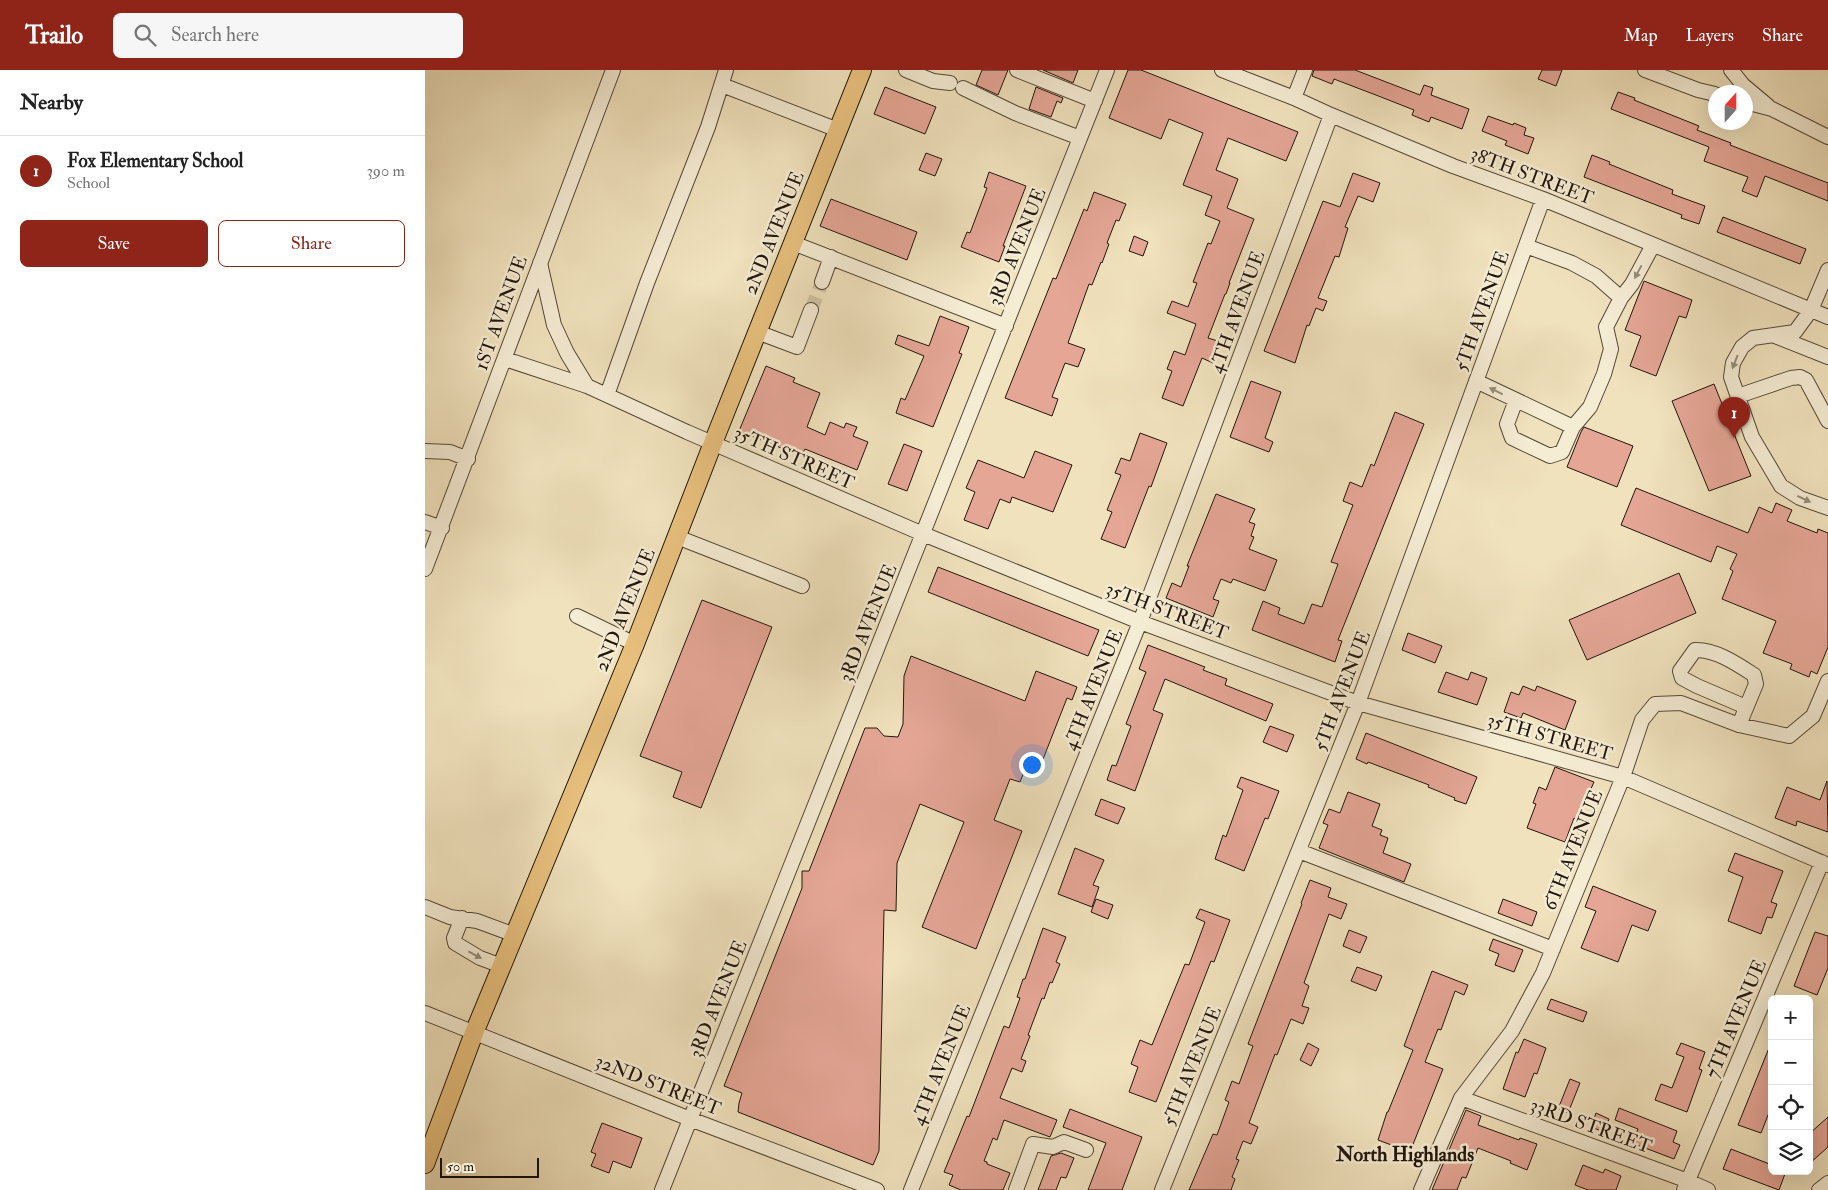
<!DOCTYPE html>
<html lang="en">
<head>
<meta charset="utf-8">
<style>
  :root { --surface:#fff; --page:#f6f6f6; --text:#222; --muted:#767676; --line:#e0e0e0; --accent:#8f2418 }
  body { margin:0; font-family:"IM FELL Double Pica",serif; background:var(--page); color:var(--text) }
  .controls { position:absolute; right:15px; bottom:15px; display:grid; overflow:hidden; border-radius:8px; box-shadow:0 5px 20px #0002 }
  .controls button { width:45px; height:45px; display:grid; place-items:center; padding:0; border:0; border-bottom:1px solid var(--line); background:var(--surface); color:var(--text); font:25px sans-serif }
  .compass { position:absolute; left:1283px; top:15px; width:45px; height:45px; border-radius:50%; background:var(--surface); box-shadow:0 5px 20px #0002; rotate:21deg }
  .scale { position:absolute; left:15px; bottom:12px; width:99px; box-sizing:border-box; padding-left:5px; border:2px solid #21160b; border-top:0; font-size:14px; line-height:18px; white-space:nowrap; color:#21160b; -webkit-text-stroke:4px #f5ecd4; paint-order:stroke }
  .you { position:absolute; left:606px; top:694px; width:18px; height:18px; margin:-12px; border:4px solid #fff; border-radius:50%; background:#1a73e8; box-shadow:0 0 0 8px #1a73e833 }
  .badge { display:grid; place-items:center; width:32px; height:32px; border-radius:50%; background:var(--accent); color:#fff; font-size:16px; font-weight:700 }
  .pin { position:absolute; translate:-50% -41px; filter:drop-shadow(0 1px 2px #0008) }
  .pin::after { content:''; position:absolute; top:26px; width:18px; height:15px; background:inherit; clip-path:polygon(0 0,100% 0,50% 100%) }
  .list { margin:0; padding:0; list-style:none }
  h2 { display:flex; justify-content:space-between; align-items:center; height:65px; margin:0; padding:0 20px; font-size:21px }
  h2 small { font-size:16px; font-weight:400; color:var(--muted) }
  .list li { display:grid; grid-template-columns:32px 1fr auto; gap:15px; align-items:center; box-sizing:border-box; height:70px; padding:0 20px; border-top:1px solid var(--line) }
  .list b { display:block; font-size:19px; white-space:nowrap }
  .list p { margin:0; font-size:16px; white-space:nowrap; color:var(--muted) }
  .list em { font-size:16px; font-style:normal; color:var(--muted) }
  .actions { display:flex; gap:10px; padding:15px 20px }
  .actions a { flex:1; padding:11px 0; border:1px solid var(--accent); border-radius:8px; text-align:center; font-size:18px; color:var(--accent) }
  .actions .main { background:var(--accent); color:#fff }
  .icon { flex:none; width:28px; height:28px; fill:none; stroke:currentColor; stroke-width:2; stroke-linecap:round; stroke-linejoin:round }
  .map { position:relative; flex:none; width:1403px; height:1120px; overflow:hidden }
  header { display:flex; align-items:center; gap:30px; box-sizing:border-box; height:70px; padding:0 25px; background:var(--accent); color:#fff }
  header strong { font-size:24px }
  nav { display:flex; gap:28px; margin-inline-start:auto; font-size:18px }
  .search { width:350px; height:45px; background:var(--page); display:flex; align-items:center; gap:12px; box-sizing:border-box; padding:0 18px; border-radius:8px; color:var(--muted); font-size:19px }
  main { display:flex }
  aside { flex:1; background:var(--surface) }
  .map>svg:first-child { display:block }
</style>
</head>
<body>
<header>
<strong>Trailo</strong>
<div class="search"><svg class="icon" aria-label="search" viewBox="0 0 24 24"><circle cx="10" cy="10" r="6"/><path d="M15 15l6 6"/></svg>Search here</div>
<nav><a>Map</a><a>Layers</a><a>Share</a></nav>
</header>
<main>
<aside>
<h2>Nearby<small></small></h2>
<ul class="list">
<li><span class="badge">1</span><div><b>Fox Elementary School</b><p>School</p></div><em>390 m</em></li>
</ul>
<div class="actions"><a class="main">Save</a><a>Share</a></div>
</aside>
<div class="map">
<svg width="1403" height="1120" viewBox="0 0 1403 1120">
  <rect width="100%" height="100%" fill="#f0e2bd"/>
  <filter id="stains"><feTurbulence type="fractalNoise" baseFrequency=".004" numOctaves="4"/><feColorMatrix values="0 0 0 0 .2 0 0 0 0 .09 0 0 0 0 .02 0 0 0 .5 -.17"/></filter>
  <radialGradient id="worn" r=".72"><stop offset=".6" stop-color="#630" stop-opacity="0"/><stop offset="1" stop-color="#630" stop-opacity=".3"/></radialGradient>
  <path fill="#e5a696" stroke="#21160b" d="M557,0h26l-10,25 -22,-10z
    M618,0h35l-5,13z
    M703,0h13l157,62 -12,29 -58,-23 -12,32 22,9 -11,29 27,11 -25,64h1l-4,11h-1l-17,44 13,4 -8,21 -11,-5 -19,48 -21,-8 10,-27 -5,-2 7,-18 11,4 11,-31 -29,-11 5,-12 16,6 9,-24 -4,-1 15,-39 3,1 9,-23 -15,-6 7,-19 -29,-11 20,-52 -34,-14 -8,20 -52,-21z
    M889,0h41l65,25 4,-10 9,3 -2,7 38,14 -7,20 -31,-12 -2,5 -17,-7 2,-5 -33,-13 -47,-18 -2,5 -20,-8z
    M1117,0h20l-6,16 -18,-7z
    M460,17l51,20 -11,27 -51,-20z
    M611,17l27,11 -2,5 -4,-2 -6,16 -22,-8z
    M1193,22l17,6 -1,2 65,26 -2,4 34,13 -1,2 98,38v18l-63,-25 -8,21 -15,-6 6,-14 -44,-16 5,-14 -98,-38z
    M1063,46l25,9 1,-2 12,5 -2,7 10,3 -6,16 -23,-9 2,-4 -25,-10z
    M501,83l16,6 -7,17 -16,-6z
    M1167,85l18,7 -1,2 64,26 -1,4 33,12 -6,18 -18,-6 1,-3 -98,-38z
    M564,102l37,14 -23,60h2l-6,16 -38,-15 6,-15 3,1 17,-45 -3,-1z
    M928,103l27,10 -7,19 -15,-6 -13,31 3,1 -9,29 -4,-1 -17,42 9,3 -4,10 -7,-3 -7,18 -2,-1 -12,38 -31,-12 59,-150 17,6z
    M669,122l32,12 -7,17 -3,-1 -9,23 2,1 -7,19 -1,-1 -9,23 -3,-1 -21,59 17,6 -7,18 -13,-4 -13,34 6,2 -6,17 -47,-18 48,-120 3,1 28,-70 3,2z
    M406,129l86,33 -10,28 -87,-34z
    M1298,147l83,32 -6,15 -83,-32z
    M709,166l14,6 -5,14 -14,-5z
    M1219,211l48,19 -6,18 -7,-2 -23,60 -26,-10 11,-30 -16,-6z
    M515,246l29,11 -10,26 3,1 -29,73 -37,-14 5,-15 4,2 19,-44 -29,-12 3,-9 31,11z
    M341,296l29,12 -2,4 27,11 -13,34 18,8 5,-13 14,6 2,-5 11,4 -4,9 15,6 -11,28 -52,-21 -4,7 -62,-25z
    M826,311l30,11 -16,46 8,4 -4,10 -39,-15z
    M1289,314l37,92 -42,15 -37,-90z
    M970,342l29,12 -86,216 4,1 -7,21 -83,-32 11,-29 17,7 -2,6 26,10 8,-20 10,3 16,-43 -7,-2 22,-57 -10,-4 7,-19 12,5 9,-23 3,2z
    M1159,357l49,19 -16,41 -50,-20 14,-35z
    M715,363l27,10 -16,44 -2,-1 -24,62 -24,-9 11,-27 -5,-2 14,-35 -6,-2 6,-15 9,3z
    M479,374l18,7 -15,40 -19,-7z
    M610,381l37,14 -19,47 -41,-15 -2,6 -10,-4 -12,30 -24,-9 11,-28 -9,-4 12,-28 46,18z
    M1211,418l112,45 11,-26 13,6 4,-10 16,7 -5,11 30,12 1,-4 10,4v114l-11,27 -6,-3 -2,6 -19,-8 2,-5 -29,-11 13,-32 -54,-22 11,-28 -3,-2 7,-15 -20,-8 -6,16 -90,-37z
    M791,424l39,15 -6,13 6,2 -4,12 3,1 -5,12 28,11 -12,31 -32,-12 -2,4 -10,-4 -8,20 6,2 -6,16 -47,-19 6,-15 9,4 8,-21h-2z
    M513,497l161,63 -11,26 -160,-64z
    M1254,503l17,40 -109,47 -18,-40z
    M277,530l70,27 -71,181 -28,-11 9,-25 -42,-16z
    M983,563l34,13 -7,17 -33,-13z
    M723,575l57,22 -2,3 24,9 -2,6 48,19 -7,17 -101,-42 -12,31 10,4 -28,77 -28,-11 5,-15 4,1 15,-40 -5,-2 20,-52 -7,-3z
    M486,586l114,45 11,-30 41,16 -5,13 -5,-2 -29,74 -12,-5 -6,15 -10,-3 -16,41 28,11 -46,118 -54,-22 42,-105 -44,-18 -23,59 -1,48 -12,-1 -5,241 -6,14 -135,-53 1,-9 3,-10 -18,-7 78,-198v-17h7l56,-143h12l7,8 14,1 5,-13 1,-48z
    M1021,602l22,8 3,-8 16,6 -10,27 -39,-13z
    M1098,616l12,5 2,-5 39,15 -11,29 -42,-17 -2,5 -17,-6 7,-20 8,3z
    M845,656l24,9 -7,17 -24,-10z
    M941,663l111,44 -11,27 -12,-4 1,-2 -27,-11 1,-2 -61,-23 -1,2 -11,-5z
    M1130,697l39,15 -17,38 -3,-2 -9,24 -38,-14 9,-24 -3,-1 6,-16 7,3z
    M816,707l38,14 -11,28 -3,-1 -21,53 -29,-12 8,-24 3,2 17,-47 -6,-3z
    M1402,711l1,51 -31,-11 -1,5 -21,-8 12,-31 33,13z
    M923,722l32,12 -8,22 10,4 -2,5 8,3 -5,15 28,11 -7,18 -85,-34 9,-23 -5,-2 6,-14 11,4z
    M676,729l24,9 -7,16 -23,-9z
    M650,778l29,12 -11,25 6,2 -7,20 -34,-13z
    M1310,783l48,18 -12,31 6,2 -5,14 -5,-1 -6,17 -33,-13 15,-44 -15,-6z
    M885,810l21,8 -3,9 19,7 -6,15 -12,-5 -13,36 -12,33 5,3 -7,20 7,2 -6,16 -12,-5 -14,36 -2,-1 -26,69 9,4 -7,17 -8,-3 -7,18 3,1 -7,17 3,2 -4,11h-42l24,-56 4,1 12,-33 -4,-2 7,-19 7,3 14,-38 -5,-2 54,-140 -1,-1z
    M1168,816l63,25 -8,20 -16,-6 -14,37 -37,-14 15,-37 -11,-4z
    M671,829l17,6 -5,14 -17,-7z
    M1078,829l34,13 -5,14 -34,-13z
    M775,839l30,11 -16,42 -3,-1 -55,141 -27,-10 9,-25 -7,-3 9,-24 12,5 33,-81 4,1 16,-43 -9,-4z
    M618,858l23,9 -10,25 4,2 -8,19 -2,-1 -6,17 -2,-1 -14,37 2,1 -9,23 5,2 -4,11 -10,-4 -12,30 57,22 -7,17 -46,-17 -7,20 -4,-2 -9,23 3,1v2l23,9 -7,17h-42l-12,-5 4,-10 -9,-3 23,-56 2,1 35,-91 5,2 11,-30 -3,-1 6,-18h2z
    M924,860l18,7 -7,16 -17,-7z
    M1390,862l13,4v32l-11,27 -23,-9z
    M1068,869l30,11 -9,22 -19,-7 4,-11 -10,-4z
    M932,897l25,9 -6,15 -25,-10z
    M1007,901l36,14 -4,10 -9,-4 -14,39 -3,-1 -13,33 18,7 -33,83 -32,-12 9,-28h1l25,-62 -9,-4z
    M1126,929l36,13 -4,10 -36,-13z
    M1099,969l22,9 -9,26 -3,-1 -9,24 -22,-8 13,-37 2,1z
    M883,973l11,6 -8,17 -11,-6z
    M1256,973l24,9 -6,17 3,1 -15,42 -32,-12 6,-16 11,4 12,-31 -8,-3z
    M1346,973l1,62 -11,28 -23,-8z
    M1145,1009l10,4 -12,30 -10,-4z
    M1194,1038l58,23 -4,11 7,3 -6,14 -42,-16 6,-14 -23,-9z
    M645,1039l72,28 -20,53h-34l18,-47 -43,-16z
    M1041,1040l15,6 -3,9 41,15 1,-2 17,6 -10,26 -17,-7 1,-2 -33,-13 -12,30 -4,-1 -5,13h-25z
    M1171,1043l13,6 -5,13 -13,-5z
    M1403,1047v30l-19,17v-30z
    M177,1053l40,15 -11,30 -18,-7 -4,12 -18,-7 5,-12 -5,-2z
    M1306,1079l41,16v6h14l-7,19 -56,-21z
    M636,1083l13,5 -8,20 -5,-1 -5,13h-18l13,-34z
    M1158,1095l20,8 2,-4 16,7 -5,14h-28l-13,-5z"/>
  <g fill="none" stroke-linecap="round" stroke-linejoin="round">
    <path stroke="#d1c3a2" stroke-width="14" stroke-dasharray="14 7" stroke-linecap="butt" d="M386,240l11,-28"/>
    <defs>
      <path id="minor" d="M481,0l27,11 17,2
        M592,0l78,31
        M797,0l72,28 37,17 122,51 90,33 285,118
        M1220,0l53,20 17,4
        M1306,0l12,15 25,21
        M297,15l116,45
        M538,18l52,25 65,25
        M869,28l11,-28
        M1320,32l27,7 56,28
        M368,173l213,83
        M1101,176l46,17 24,13 25,22
        M115,193l14,62 13,28 20,33
        M1403,200l-17,40 -16,22 -42,6 -11,9 -9,16 -2,14 21,60 29,49 19,12 28,10
        M397,212l9,-25
        M332,262l40,15 14,-37
        M1350,266l53,21
        M80,289l82,27 100,46 236,102 217,88 218,81 265,74 205,88
        M1051,311l97,46 17,-20 14,-33 7,-25 -5,-22 15,-29 11,-14 21,-39
        M182,325l40,-112 61,-156 18,-57
        M1313,326l53,-18 9,-1 6,3 22,41
        M1091,330l-9,24 5,14 38,18 12,-4 11,-25
        M0,381l25,1 18,7
        M0,452l17,6
        M252,467l125,49
        M0,499l188,-499
        M152,546l58,28
        M1314,655l17,-41 -2,-9c-17,-11 -39,-26 -59,-25l-15,21 2,7 15,8 49,21
        M874,781l254,98
        M0,837l25,10 27,4 38,14
        M37,848l-8,20 1,5 25,15 22,8
        M0,943l265,106 187,71
        M1036,1028l227,83 20,9
        M237,1120l445,-1120
        M486,1120l229,-568 191,-507
        M591,1120l17,-46 20,3 11,-5 22,8
        M737,1120l196,-487 185,-504
        M996,1120l40,-92 51,-67 31,-58 80,-196 19,-57 13,-16 26,-1 58,22 50,11 24,-20 15,-35
        M1259,1120l138,-328
        M1394,1120l9,-7"/>
      <path id="major" d="M0,1094l49,-131 161,-389 78,-201 149,-373"/>
    </defs>
    <use href="#minor" stroke="#554938" stroke-width="16"/>
    <use href="#major" stroke="#21160b" stroke-width="20"/>
    <use href="#minor" stroke="#f5ecd4" stroke-width="14"/>
    <use href="#major" stroke="#e8c17e" stroke-width="18"/>
  </g>
  <defs><path id="oneway-solid" d="M-6-.8H1V-3.2L6.5 0L1 3.2V.8H-6Z" transform="scale(1.25)"/></defs>
  <g fill="#968c7a">
    <use href="#oneway-solid" transform="translate(1213 202) rotate(118)"/>
    <use href="#oneway-solid" transform="translate(1310 292) rotate(111)"/>
    <use href="#oneway-solid" transform="translate(1071 321) rotate(-154)"/>
    <use href="#oneway-solid" transform="translate(1379 429) rotate(25)"/>
    <use href="#oneway-solid" transform="translate(50 885) rotate(28)"/>
  </g>
  <g text-anchor="middle" dominant-baseline="central" stroke-width="5" stroke-linejoin="round" paint-order="stroke">
    <g font-size="19" fill="#21160b" stroke="#f5ecd4">
      <text transform="translate(1107 106) rotate(21)">38TH STREET</text>
      <text transform="translate(349 163) rotate(-68)">2ND AVENUE</text>
      <text transform="translate(592 177) rotate(-68)">3RD AVENUE</text>
      <text transform="translate(1057 241) rotate(-70)">5TH AVENUE</text>
      <text transform="translate(812 242) rotate(-70)">4TH AVENUE</text>
      <text transform="translate(76 243) rotate(-70)">1ST AVENUE</text>
      <text transform="translate(369 388) rotate(24)">35TH STREET</text>
      <text transform="translate(200 540) rotate(-68)">2ND AVENUE</text>
      <text transform="translate(742 541) rotate(21)">35TH STREET</text>
      <text transform="translate(443 553) rotate(-68)">3RD AVENUE</text>
      <text transform="translate(668 620) rotate(-68)">4TH AVENUE</text>
      <text transform="translate(917 621) rotate(-69)">5TH AVENUE</text>
      <text transform="translate(1125 667) rotate(16)">35TH STREET</text>
      <text transform="translate(1148 780) rotate(-68)">6TH AVENUE</text>
      <text transform="translate(293 929) rotate(-68)">3RD AVENUE</text>
      <text transform="translate(1311 949) rotate(-67)">7TH AVENUE</text>
      <text transform="translate(516 995) rotate(-68)">4TH AVENUE</text>
      <text transform="translate(767 996) rotate(-68)">5TH AVENUE</text>
      <text transform="translate(233 1015) rotate(22)">32ND STREET</text>
      <text transform="translate(1166 1056) rotate(20)">33RD STREET</text>
    </g>
    <g font-size="20" font-weight="bold" fill="#21160b" stroke="#f5ecd4">
      <text x="980" y="1084">North Highlands</text>
    </g>
  </g>
  <rect width="100%" height="100%" filter="url(#stains)"/>
  <rect width="100%" height="100%" fill="url(#worn)"/>
</svg>
<div class="controls">
<button>+</button>
<button>−</button>
<button><svg class="icon" aria-label="locate" viewBox="0 0 24 24"><circle cx="12" cy="12" r="6"/><path d="M12 2v4M12 18v4M2 12h4M18 12h4"/></svg></button>
<button><svg class="icon" aria-label="layers" viewBox="0 0 24 24"><path d="M12 4l9 5-9 5-9-5zM3 14l9 5 9-5"/></svg></button>
</div>
<svg class="compass" viewBox="-18 -18 36 36"><path d="M0-13l5 13h-10z" fill="#e53935"/><path d="M0 13l5-13h-10z" fill="#767676"/></svg>
<div class="scale">50 m</div>
<div class="you"></div>
<div class="pin badge" style="left:1309px;top:368px">1</div>
</div>
</main>
</body>
</html>
